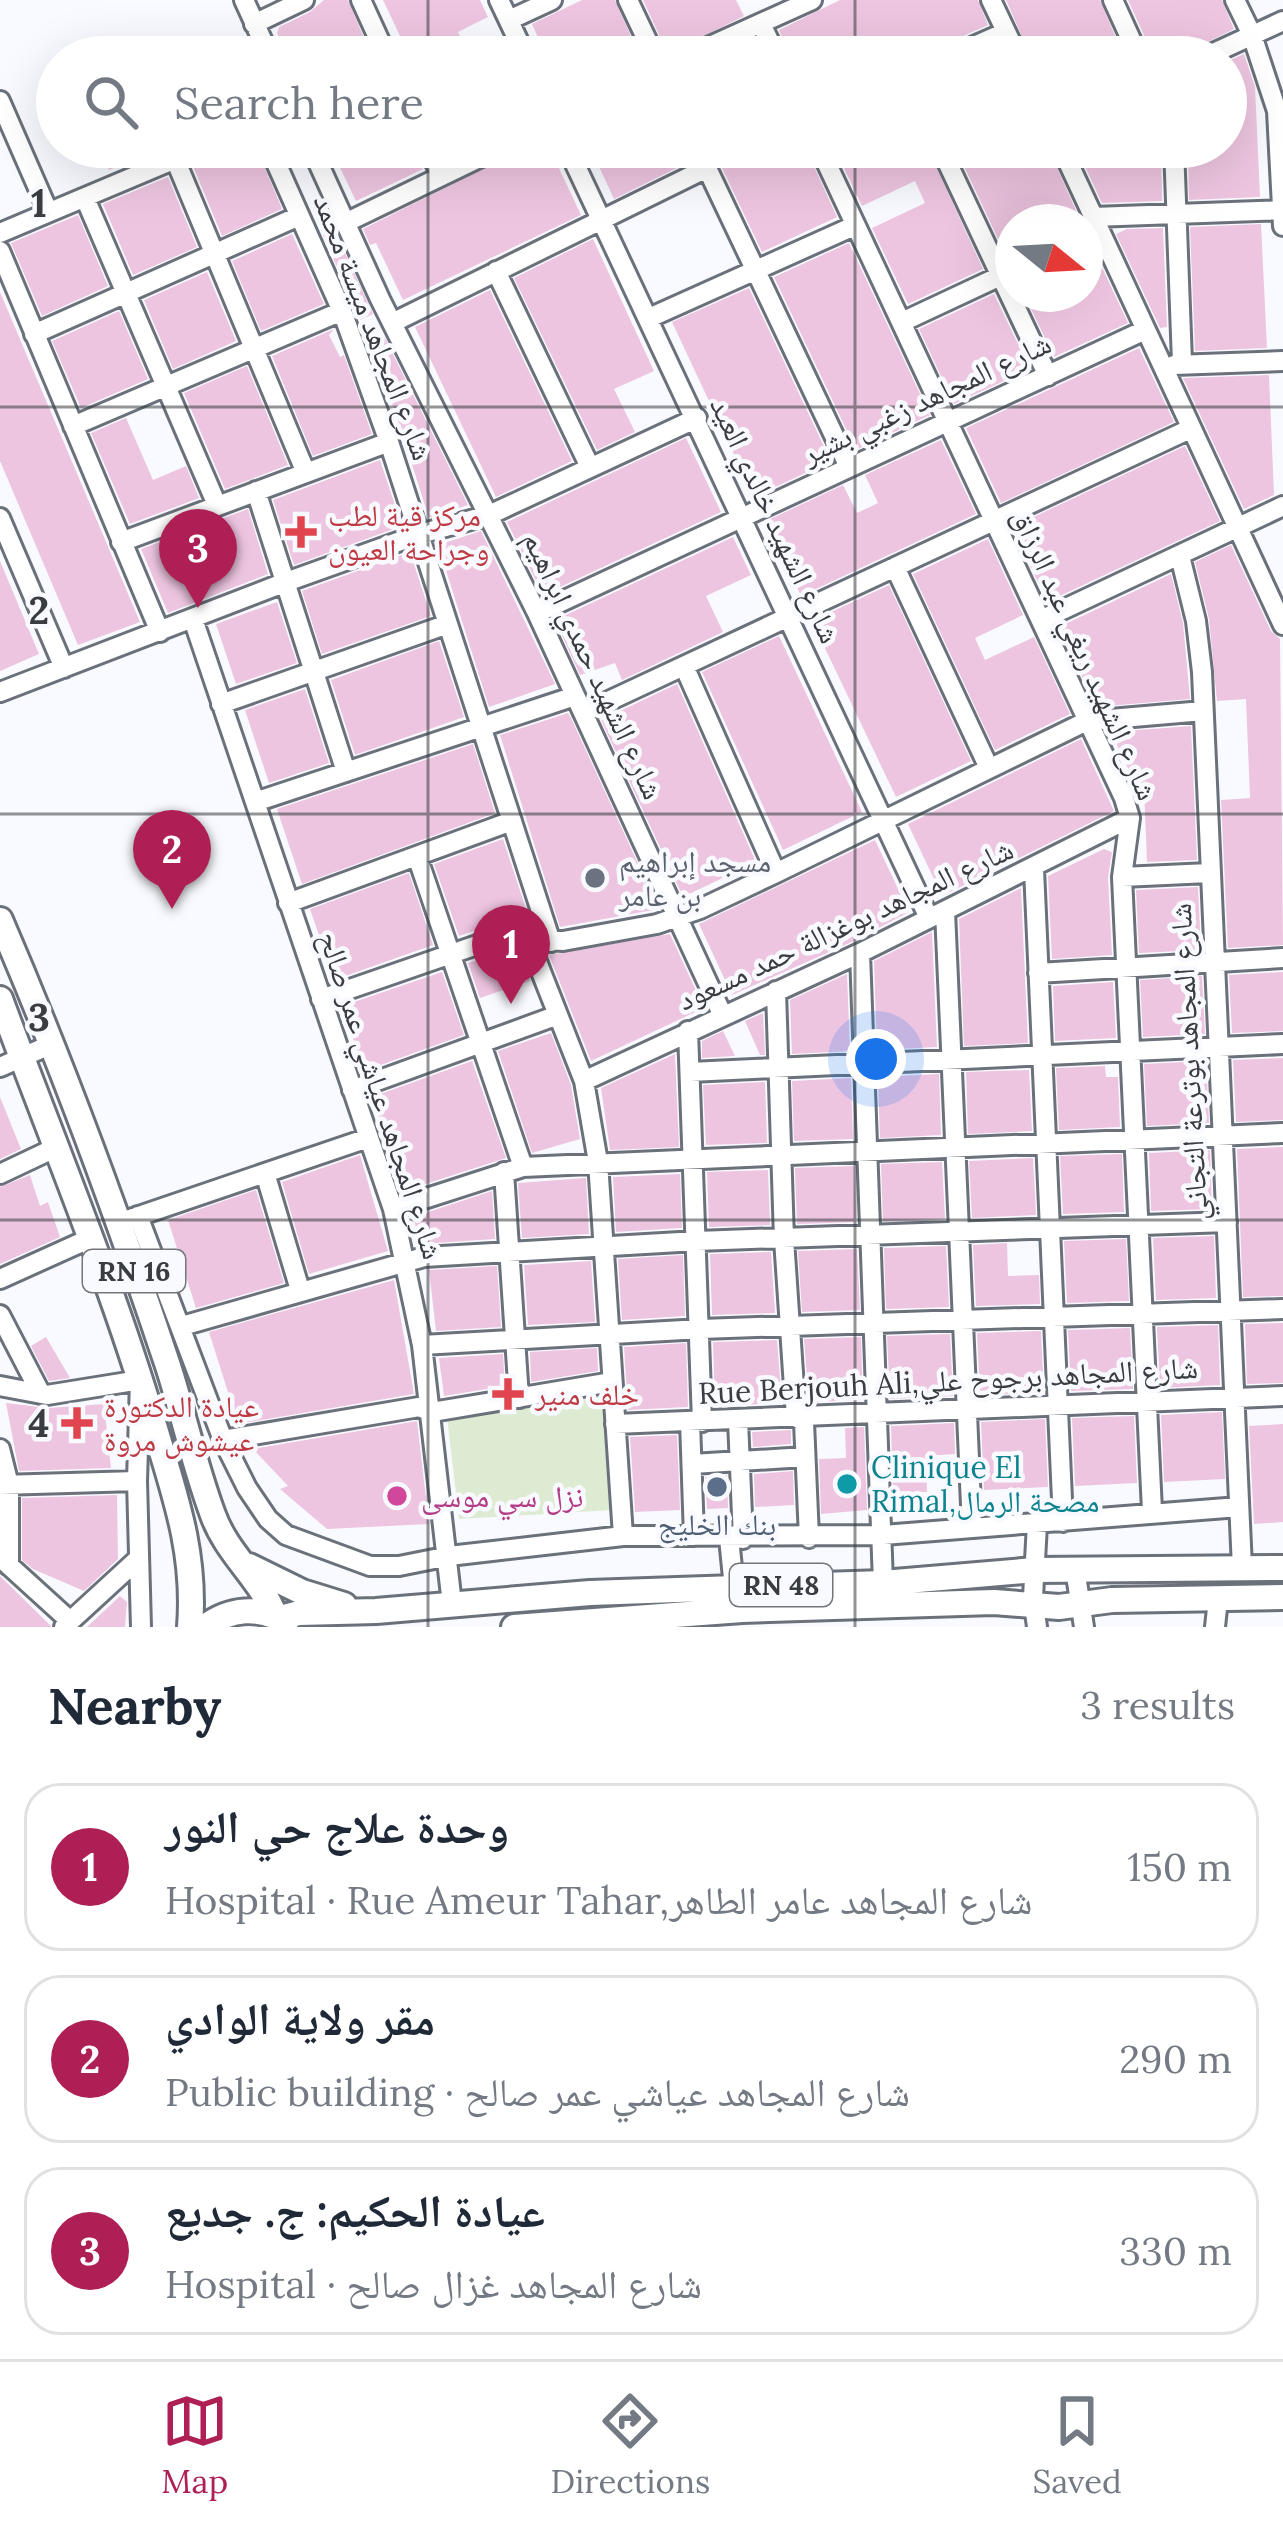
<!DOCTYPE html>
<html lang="en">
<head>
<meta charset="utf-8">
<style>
  :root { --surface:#fff; --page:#f2f2f3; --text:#1f2937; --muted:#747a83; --line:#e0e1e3; --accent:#ae1f55 }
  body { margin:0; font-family:Lora,"Noto Naskh Arabic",serif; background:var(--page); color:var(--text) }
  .compass { position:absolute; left:995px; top:204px; width:108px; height:108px; border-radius:50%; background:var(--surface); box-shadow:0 12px 48px #0002; rotate:108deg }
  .you { position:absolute; left:876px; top:1059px; width:42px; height:42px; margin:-30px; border:9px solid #fff; border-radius:50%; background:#1a73e8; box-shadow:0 0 0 18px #1a73e833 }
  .badge { display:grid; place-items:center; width:78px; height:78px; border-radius:50%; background:var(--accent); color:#fff; font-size:39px; font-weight:700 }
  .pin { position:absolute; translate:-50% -99px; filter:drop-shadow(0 3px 6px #0008) }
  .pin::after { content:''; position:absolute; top:63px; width:42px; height:36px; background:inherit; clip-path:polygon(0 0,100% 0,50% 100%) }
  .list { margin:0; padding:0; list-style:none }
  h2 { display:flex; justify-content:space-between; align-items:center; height:156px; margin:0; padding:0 48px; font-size:51px }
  h2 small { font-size:39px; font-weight:400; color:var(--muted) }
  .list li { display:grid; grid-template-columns:78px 1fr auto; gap:36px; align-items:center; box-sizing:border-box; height:168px; margin:0 24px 24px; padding:0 24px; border:3px solid var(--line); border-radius:36px }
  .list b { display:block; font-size:45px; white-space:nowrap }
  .list p { margin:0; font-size:39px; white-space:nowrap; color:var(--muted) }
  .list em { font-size:39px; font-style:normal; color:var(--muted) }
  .icon { flex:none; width:66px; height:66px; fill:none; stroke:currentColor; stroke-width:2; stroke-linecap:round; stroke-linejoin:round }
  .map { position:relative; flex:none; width:1283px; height:1627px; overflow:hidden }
  .search { position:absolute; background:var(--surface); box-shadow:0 12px 48px #0002; left:36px; right:36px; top:36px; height:132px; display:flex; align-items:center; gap:30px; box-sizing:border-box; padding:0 42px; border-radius:66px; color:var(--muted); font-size:45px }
  .sheet { height:732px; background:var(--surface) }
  nav { display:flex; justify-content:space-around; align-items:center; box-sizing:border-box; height:168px; border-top:3px solid var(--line); background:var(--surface); font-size:33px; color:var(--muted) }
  nav a { display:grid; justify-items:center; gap:6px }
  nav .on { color:var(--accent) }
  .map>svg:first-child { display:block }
</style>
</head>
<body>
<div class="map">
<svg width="1283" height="1627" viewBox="0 0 1283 1627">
  <rect width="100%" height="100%" fill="#f8faff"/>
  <path fill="#ddebd2" d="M604,1388l9,122 -154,9 -12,-102z"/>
  <path fill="#eec5e0" d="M324,0h24l24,57h-84l-11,-24 2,-6 31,-15z
    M383,0h97l8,17 -30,15 10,22 30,-15 9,18h-97z
    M582,0h33l25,57h-93l-15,-33z
    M643,0h93l8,16 -76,38z
    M840,0h138l10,25 -45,20 -7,12h-146l-11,-27z
    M1006,0h94l24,57h-93z
    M1128,0h94l12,29 -57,28h-23z
    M1244,54l11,33 5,110 -71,3 -1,-53h38v-85z
    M99,147h65l-55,23z
    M224,147h32l26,62 -60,27 -29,-70z
    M330,147h85l8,22 -67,32z
    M527,147h22l32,68 -178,85 -27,-57 -6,2 -7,-16z
    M590,147h94l5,15 -75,37z
    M712,147h93l32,70 -75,35z
    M834,147h93l56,122 -75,35 -36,-76 53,-25 -10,-22 -53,25z
    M955,147h93l33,75h-68v35l-6,1z
    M1076,147h85l1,54 -60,2z
    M168,177l29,70 -64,28 -30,-71z
    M78,215l30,71 -66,30 -31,-73z
    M329,218l44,96 -13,6 -42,-97z
    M1261,224l6,124 -72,3 -5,-124z
    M1163,228l4,99 -7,1 -44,-94 11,-5z
    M292,234l32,70 -63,27 -29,-70z
    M593,239l61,132 -40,18 21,43 -38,18 -83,-172z
    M849,243l81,172 -74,35 -82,-173z
    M1092,246l36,77 -74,34 -30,-63h61v-45z
    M207,272l29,69 -63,28 -29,-69z
    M749,288l82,173 -77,36 -82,-175z
    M490,290l82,171 -76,36 -81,-170z
    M0,292l140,330 -62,23 -78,-184z
    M994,294l36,75 -76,35 -35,-75z
    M119,311l29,68 -67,29 -29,-67z
    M334,329l-5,6 11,22 4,-2 28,79 -59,22 -41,-100z
    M384,336l84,169 -39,13 -35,-110 -26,-64z
    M1139,348l35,74 -173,81 -35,-75z
    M247,366l41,99 -63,24 -41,-96z
    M1269,375l5,120 -30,14 -61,-131z
    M126,418l27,62 33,-14 13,32 -69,26 -39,-91z
    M686,438l35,74 -178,83 -36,-73z
    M941,440l35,74 -175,82 -35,-75 77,-36 14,28 21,-10 -13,-28z
    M1185,446l35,75 -173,81 -35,-75z
    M380,460l22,66 -108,39 -21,-65z
    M248,509l20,65 -100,39 -27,-64z
    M481,531l74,153 -66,23 -51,-162z
    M733,537l18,38 -45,21 17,36 -101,48 -7,-17 -35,12 -25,-55z
    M988,539l35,76 -48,23 10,22 49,-23 36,77 -75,36 -82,-176z
    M1231,545l40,86 9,8 3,306 -55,3 -7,-148 29,-2 -4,-99 -29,2 -8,-82 -14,-57z
    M410,552l21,64 -109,38 -20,-63z
    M0,561l39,93 -39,17z
    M1171,574l12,49 7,76 -94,8 -37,-80z
    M889,585l82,176 -75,36 -84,-176z
    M277,602l20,61 -61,21 -20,-60z
    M779,636l83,176 -79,38 -81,-178z
    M439,641l25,76 -109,38 -24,-75z
    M677,684l79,178 -73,35 -82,-177z
    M305,689l24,74 -60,20 -24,-73z
    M568,713l3,5 88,191 -99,18 -60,-192z
    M1191,726l6,134 -50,2 -3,-74h-7l-26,-56z
    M1081,739l33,72 -172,85 -34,-72z
    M473,744l22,69 -193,71 -25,-75z
    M503,839l24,73 -68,24 -25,-72z
    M875,840l34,72 -55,29 -122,54 -33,-71z
    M1104,849l8,3 -4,26 4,77 -60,4 -4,-83z
    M409,873l24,72 -99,35 -24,-71z
    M1198,887l3,63 -62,3 -3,-63z
    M1021,888l7,155 -64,3 -5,-127z
    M932,932l5,115 -60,3 -3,-89z
    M670,934l34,74 -113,53 -42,-106z
    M512,950l6,1 12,30 -50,17 -12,-35z
    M442,972l22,63 -100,36 -22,-65z
    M1283,972v59l-51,2 -3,-58z
    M847,974l3,77 -58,3 -2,-54z
    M1202,976l3,58 -62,3 -3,-57z
    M1113,982l3,56 -61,3 -2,-55z
    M763,1013l2,42h-5l-15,-34z
    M723,1031l12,25 -33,2v-17z
    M551,1033l20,52 9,54 -48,14 -34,-102z
    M675,1054l4,93 -69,3 -9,-62z
    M1283,1058v62l-47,2 -3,-62z
    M472,1061l34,97 -102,33 -32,-94z
    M1206,1061l3,62 -62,3 -3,-62z
    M1105,1066l1,11h12l2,50 -61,3 -3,-62z
    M1029,1070l3,61 -64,3 -2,-62z
    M939,1074l2,61 -61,3 -2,-61z
    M851,1078l2,61 -59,2 -2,-60z
    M765,1082l2,61 -61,2 -3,-60z
    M0,1097l21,52 -21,10z
    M1283,1147v149l-40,1 -6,-148z
    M1210,1150l2,59 -61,2 -2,-58z
    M1122,1154l2,58 -61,2 -3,-58z
    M360,1155l28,96 -79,23 -27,-92z
    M1033,1158l3,57 -64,3 -3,-57z
    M942,1162l3,57 -62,2 -2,-57z
    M854,1166l2,56 -59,2 -2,-56z
    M768,1170l2,55 -61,2 -2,-55z
    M680,1174l2,54 -66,4 -3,-55z
    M30,1175l10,31 8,-4 12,35 -60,27v-77z
    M586,1178l3,56 -67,4 -4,-55z
    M256,1190l28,93 -88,25 -28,-88z
    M492,1191l3,48 -74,5 -8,-27z
    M1214,1236l2,62 -60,2 -3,-62z
    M1126,1239l3,62 -62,2 -3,-62z
    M1007,1243l1,33 31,-1 1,29 -64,2 -3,-61z
    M946,1246l3,61 -63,2 -2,-61z
    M857,1249l3,61 -58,2 -4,-61z
    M771,1252l4,61 -63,2 -2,-61z
    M683,1255l2,61 -63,4 -4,-61z
    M591,1261l4,61 -67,3 -4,-60z
    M497,1266l4,61 -65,4 -7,-61z
    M394,1280l20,114 -176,30 -29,-92z
    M1283,1323v60l-36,1 -2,-60z
    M1218,1325l2,60 -60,3 -3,-61z
    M1130,1328l3,61 -62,2 -3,-61z
    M1041,1331l3,62 -64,2 -3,-62z
    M950,1334l3,62 -63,3 -3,-63z
    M46,1337l24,41 -21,3 -18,-35z
    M861,1337l2,63 -54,2 -5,-63z
    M777,1340l4,51 -15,1v12l-51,2 -2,-64z
    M686,1343l2,64 -60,3 -4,-63z
    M597,1348l1,23 -67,11 -1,-30z
    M503,1354l2,32 -61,10 -5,-38z
    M6,1403l42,5 56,-4 7,64 -92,3z
    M1222,1412l3,67 -61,3 -3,-67z
    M1134,1416l3,67 -62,3 -3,-68z
    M1045,1419l3,68 -64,3 -3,-68z
    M417,1421l12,103 -102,5 -47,-40 8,-3 -35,-37z
    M954,1423l1,31 -29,2 1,36 -34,1 -2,-67z
    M1283,1424v98l-29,2 -5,-98z
    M864,1427l3,83 -46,4 -2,-55 27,-1 -1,-30z
    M791,1430v14l-38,3 -1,-15z
    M677,1435l3,75 -45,2 -5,-75z
    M793,1471l1,34 -39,2 -1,-33z
    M727,1475l1,33 -21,1 -2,-32z
    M117,1495l1,64 -34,32 -51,-22 -11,-9v-62z
    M0,1576l51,50v1h-51z
    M120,1596l7,6 -2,25h-38z"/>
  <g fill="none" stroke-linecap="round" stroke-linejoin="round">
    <defs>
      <path id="minor" d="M244,0l26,57
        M361,0l26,57
        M499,0l27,57
        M628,0l27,57
        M991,0l27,57
        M1113,0l26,57
        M1235,0l17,35 25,76 6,115
        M509,20l43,-20
        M254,24l50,-24
        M761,24l16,33
        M686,57l126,-57
        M949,57l57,-25
        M1205,57l78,-36
        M0,101l48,110
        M269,147l73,164 47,131 162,500
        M311,147l69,152 157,314 186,403
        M428,147l13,29
        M567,147l362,771
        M697,147l152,320
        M819,147l305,651 6,20 -8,59 30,634
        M940,147l108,229
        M1061,147l222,478
        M1174,147l8,215
        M175,159l131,314
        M85,198l132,307
        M1093,217l190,-7
        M345,223l157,-76
        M0,233l204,-86
        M0,251l160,381
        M496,271l94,196
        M649,318l205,-92
        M902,322l111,-52
        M392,323l315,-155
        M34,334l265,-118
        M1174,365l109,-4
        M73,426l269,-115
        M256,491l90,281
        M0,518l64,150
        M121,542l268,-100
        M1180,556l16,65 6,51 40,896
        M895,567l94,201
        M537,613l608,-283
        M193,619l200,590 29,136 30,259
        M1043,619l240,-113
        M684,666l92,207
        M0,692l286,-110 134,-48 69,-19 208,-97
        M221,704l227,-80
        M583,713l607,-284
        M255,802l320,-106
        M417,856l106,311
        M1034,869l29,653
        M1122,877l87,-4
        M288,903l224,-82
        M945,911l27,617
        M527,936l57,145 14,81 25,374
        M860,953l23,630
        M1038,973l245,-15
        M776,991l8,248 12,178 8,5 5,116
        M321,999l182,-63 60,5 94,-17 43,-15 76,-36 311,-152 116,-10
        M688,1031l14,391
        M0,1067l52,-23
        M690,1072l593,-28
        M584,1081l276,-128 270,-135
        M352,1090l206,-75
        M504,1172l15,226
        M265,1173l35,117
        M0,1174l57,-27
        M393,1209l130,-42 760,-34
        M138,1216l85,224 24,48 21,31 18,16 84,31h29l50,-10 174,-20 260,-1 356,-28
        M127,1220l241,-82
        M0,1279l91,-41
        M0,1315l41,79
        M182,1326l242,-69 273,-16 530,-19
        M422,1345l279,-16 582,-20
        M0,1386l47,9 93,-15 -3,101 4,146
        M738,1420l5,119
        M690,1422l4,114
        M615,1424l668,-28
        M223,1440l196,-33 13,5 180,-30
        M0,1449l9,36v81
        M692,1464l113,-7
        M0,1485l137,-4
        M729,1538l5,50
        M4,1561l66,60
        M1075,1569l9,58
        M64,1627l74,-68
        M1037,1627l-4,-30 4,-73
        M1215,1627l3,-28"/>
      <path id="major" d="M0,920c63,146 118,296 168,446 16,50 27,101 45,149 14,39 48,64 62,101
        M0,999c52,141 110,279 153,423 21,71 43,129 37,205
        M249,1566l53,26 42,13
        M280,1618l19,-5 77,-2 214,-18 293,-10 152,-13 248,-2
        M205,1627c25,-19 54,-21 81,-5
        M514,1627l228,-17 252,-8 65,5 53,-7 171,-3"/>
    </defs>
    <use href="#minor" stroke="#6b717a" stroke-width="24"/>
    <use href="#major" stroke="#6b717a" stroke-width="30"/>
    <use href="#minor" stroke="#fff" stroke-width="18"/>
    <use href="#major" stroke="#fff" stroke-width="24"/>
  </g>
  <path fill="none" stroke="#393c40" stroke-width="3" stroke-opacity="0.55" d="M428,0v57M855,0v57M428,147v1480M855,147v1480M0,407h1283M0,814h1283M0,1220h1283"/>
  <g fill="#e0444e" stroke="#f8faff" stroke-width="4.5">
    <path d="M295 514h12v12h12v12h-12v12h-12v-12h-12v-12h12z"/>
    <path d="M502 1376h12v12h12v12h-12v12h-12v-12h-12v-12h12z"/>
    <path d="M71 1405h12v12h12v12h-12v12h-12v-12h-12v-12h12z"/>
  </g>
  <circle fill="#6b7280" stroke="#f8faff" stroke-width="4.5" cx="595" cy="878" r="12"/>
  <circle fill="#0f9aa8" stroke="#f8faff" stroke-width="4.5" cx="847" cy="1484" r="12"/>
  <circle fill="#5c6f8a" stroke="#f8faff" stroke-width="4.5" cx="717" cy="1487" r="12"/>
  <circle fill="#d1479c" stroke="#f8faff" stroke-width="4.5" cx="397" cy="1496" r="12"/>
  <g text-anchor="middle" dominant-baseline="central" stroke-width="9" stroke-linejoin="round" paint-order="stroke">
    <g fill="#f8faff" stroke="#727579" stroke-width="3">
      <rect x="83" y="1250" width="102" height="42" rx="9"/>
      <rect x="730" y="1564" width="102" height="42" rx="9"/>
    </g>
    <g font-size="27" font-weight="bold" fill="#393c40">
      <text x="134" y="1271">RN 16</text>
      <text x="781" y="1585">RN 48</text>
    </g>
    <g font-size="30" fill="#393c40" stroke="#f8faff">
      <text transform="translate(374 327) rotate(69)">شارع المجاهد ميسة محمد</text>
      <text transform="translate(926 398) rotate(-25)">شارع المجاهد زغبي بشير</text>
      <text transform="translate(776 520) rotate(65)">شارع الشهيد خالدي العيد</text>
      <text transform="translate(1086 654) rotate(66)">شارع الشهيد ريغي عبد الرزاق</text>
      <text transform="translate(594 665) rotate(65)">شارع الشهيد حمدي ابراهيم</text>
      <text transform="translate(845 924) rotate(-25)">شارع المجاهد بوغزالة حمد مسعود</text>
      <text transform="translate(1188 1062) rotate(-93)">شارع المجاهد بوترعة التجاني</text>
      <text transform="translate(382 1095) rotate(72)">شارع المجاهد عياشي عمر صالح</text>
      <text transform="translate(948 1380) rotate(-3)">Rue Berjouh Ali,شارع المجاهد برجوح علي</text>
    </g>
    <g font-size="30" fill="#be3a42" stroke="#f8faff" text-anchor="start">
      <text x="328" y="515">مركز قية لطب<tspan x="328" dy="34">وجراحة العيون</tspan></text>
      <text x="535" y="1394">خلف منير</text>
      <text x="104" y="1406">عيادة الدكتورة<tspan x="104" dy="34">عيشوش مروة</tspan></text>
    </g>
    <g font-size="30" fill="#5b616d" stroke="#f8faff" text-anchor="start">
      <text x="619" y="861">مسجد إبراهيم<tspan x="619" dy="34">بن عامر</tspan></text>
    </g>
    <g font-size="30" fill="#0d838f" stroke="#f8faff" text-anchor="start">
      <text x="871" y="1467">Clinique El<tspan x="871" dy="34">Rimal,مصحة الرمال</tspan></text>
    </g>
    <g font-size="30" fill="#b23c85" stroke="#f8faff" text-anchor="start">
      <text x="421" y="1496">نزل سي موسى</text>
    </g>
    <g font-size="30" fill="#4e5e75" stroke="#f8faff">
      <text x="717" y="1524">بنك الخليج</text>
    </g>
  </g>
  <g font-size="39" text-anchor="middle" font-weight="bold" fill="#393c40" stroke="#f8faff" stroke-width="9" stroke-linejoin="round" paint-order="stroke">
    <text x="39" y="217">1</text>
    <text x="39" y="624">2</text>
    <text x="39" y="1031">3</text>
    <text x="39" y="1437">4</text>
  </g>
</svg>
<svg class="compass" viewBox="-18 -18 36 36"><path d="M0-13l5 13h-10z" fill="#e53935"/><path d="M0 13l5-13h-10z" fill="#747a83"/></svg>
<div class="you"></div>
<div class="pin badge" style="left:511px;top:1004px">1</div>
<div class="pin badge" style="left:172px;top:909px">2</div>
<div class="pin badge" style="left:198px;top:608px">3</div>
<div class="search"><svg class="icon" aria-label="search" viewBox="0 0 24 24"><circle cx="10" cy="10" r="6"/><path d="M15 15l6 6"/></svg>Search here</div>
</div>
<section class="sheet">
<h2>Nearby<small>3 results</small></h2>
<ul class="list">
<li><span class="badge">1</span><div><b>وحدة علاج حي النور</b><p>Hospital · Rue Ameur Tahar,شارع المجاهد عامر الطاهر</p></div><em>150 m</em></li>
<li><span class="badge">2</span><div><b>مقر ولاية الوادي</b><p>Public building · شارع المجاهد عياشي عمر صالح</p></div><em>290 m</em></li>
<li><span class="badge">3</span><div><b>عيادة الحكيم: ج. جديع</b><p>Hospital · شارع المجاهد غزال صالح</p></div><em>330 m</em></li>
</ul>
</section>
<nav>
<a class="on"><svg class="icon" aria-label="map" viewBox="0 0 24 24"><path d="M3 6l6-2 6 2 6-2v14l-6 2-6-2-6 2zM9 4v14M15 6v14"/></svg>Map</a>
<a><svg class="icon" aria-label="directions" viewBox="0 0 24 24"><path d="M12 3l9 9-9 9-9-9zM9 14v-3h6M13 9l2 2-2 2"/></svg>Directions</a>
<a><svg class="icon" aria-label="saved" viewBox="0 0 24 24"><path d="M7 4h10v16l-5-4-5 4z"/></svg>Saved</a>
</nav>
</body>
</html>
